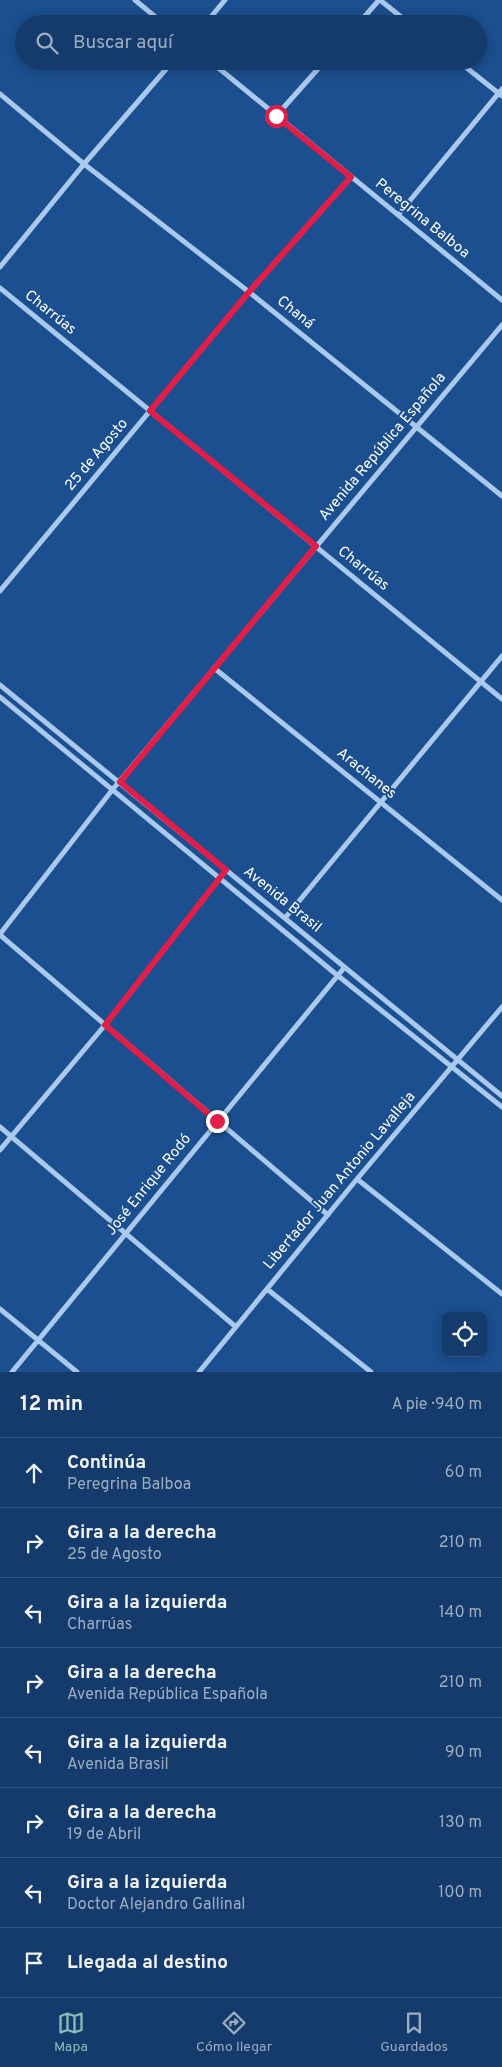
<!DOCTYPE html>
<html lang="es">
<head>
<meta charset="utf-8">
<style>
  :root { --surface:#143b6b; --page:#1d4271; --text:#f1f3f6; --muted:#9dadc1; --line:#33557e; --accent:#8bbbb9 }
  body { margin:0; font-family:Overpass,sans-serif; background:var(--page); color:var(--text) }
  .controls { position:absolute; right:15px; bottom:15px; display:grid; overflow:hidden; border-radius:8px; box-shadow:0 2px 12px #0003 }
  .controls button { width:45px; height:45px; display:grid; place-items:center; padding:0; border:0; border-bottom:1px solid var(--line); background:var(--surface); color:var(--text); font:25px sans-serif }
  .stop { position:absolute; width:15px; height:15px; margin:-11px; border:4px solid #e11d48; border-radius:50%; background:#fff }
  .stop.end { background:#e11d48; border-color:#fff; box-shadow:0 1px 5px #0008 }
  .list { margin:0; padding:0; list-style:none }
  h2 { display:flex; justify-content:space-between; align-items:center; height:65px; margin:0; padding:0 20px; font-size:21px }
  h2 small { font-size:16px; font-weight:400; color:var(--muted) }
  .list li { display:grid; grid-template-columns:32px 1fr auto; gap:15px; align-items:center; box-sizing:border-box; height:70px; padding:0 20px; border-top:1px solid var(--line) }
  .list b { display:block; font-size:19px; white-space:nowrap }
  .list p { margin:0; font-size:16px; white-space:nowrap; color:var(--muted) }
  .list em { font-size:16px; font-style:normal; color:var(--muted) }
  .icon { flex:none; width:28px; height:28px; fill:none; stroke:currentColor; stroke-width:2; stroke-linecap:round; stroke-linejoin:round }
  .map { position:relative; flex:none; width:502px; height:1372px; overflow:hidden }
  .search { position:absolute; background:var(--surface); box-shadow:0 2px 12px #0003; left:15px; right:15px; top:15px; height:55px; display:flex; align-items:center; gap:12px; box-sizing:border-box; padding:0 18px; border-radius:28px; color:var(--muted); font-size:19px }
  .sheet { height:625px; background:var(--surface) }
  nav { display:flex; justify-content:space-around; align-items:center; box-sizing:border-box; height:70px; border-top:1px solid var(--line); background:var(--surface); font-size:14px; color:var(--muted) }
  nav a { display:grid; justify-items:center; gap:2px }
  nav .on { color:var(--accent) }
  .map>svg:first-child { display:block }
</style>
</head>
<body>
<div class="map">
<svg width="502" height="1372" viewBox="0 0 502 1372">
  <rect width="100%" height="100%" fill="#1b4f8f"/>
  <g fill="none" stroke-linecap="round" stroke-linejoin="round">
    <path stroke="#a9c9ee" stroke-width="5" d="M135,0l29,24
      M380,0l30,24
      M205,24l20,-24
      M358,24l21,-24
      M210,61l292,239
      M458,61l44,35
      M0,94l84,70 165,128 253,204
      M276,116l49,-55
      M398,215l104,-126
      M0,267l84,-103 89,-103
      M0,288l502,411
      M0,591l249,-299 102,-115
      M214,668l288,232
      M0,685l502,411
      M0,697l337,278 165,132
      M285,918l217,-262
      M0,934l113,-145 389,-464
      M0,935l328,280
      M0,1127l236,200
      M0,1150l105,-125 121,-155
      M357,1179l145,115
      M267,1289l104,83
      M0,1309l77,63
      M12,1372l332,-404
      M199,1372l158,-193 145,-172"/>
  </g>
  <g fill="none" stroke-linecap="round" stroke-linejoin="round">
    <path stroke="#e11d48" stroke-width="6" d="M217,1121l-112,-96 121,-155 -106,-88 196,-236 -166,-135 99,-119 102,-115 -75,-61"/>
  </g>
  <g text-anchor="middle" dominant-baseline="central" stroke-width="4" stroke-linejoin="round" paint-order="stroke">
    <g font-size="15" fill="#fff" stroke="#1b4f8f">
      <text transform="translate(422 219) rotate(39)">Peregrina Balboa</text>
      <text transform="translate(50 313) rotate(39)">Charrúas</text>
      <text transform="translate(295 313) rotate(39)">Chaná</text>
      <text transform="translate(383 447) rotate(-50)">Avenida República Española</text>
      <text transform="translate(97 455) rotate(-50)">25 de Agosto</text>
      <text transform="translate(363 569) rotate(39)">Charrúas</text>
      <text transform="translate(366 774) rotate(39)">Arachanes</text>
      <text transform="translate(282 900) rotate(39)">Avenida Brasil</text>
      <text transform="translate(340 1181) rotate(-50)">Libertador Juan Antonio Lavalleja</text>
      <text transform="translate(149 1185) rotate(-51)">José Enrique Rodó</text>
    </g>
  </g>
</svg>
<div class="controls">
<button><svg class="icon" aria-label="locate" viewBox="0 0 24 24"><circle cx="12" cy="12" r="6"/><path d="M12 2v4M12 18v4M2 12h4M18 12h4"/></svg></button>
</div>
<div class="stop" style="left:276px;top:116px"></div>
<div class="stop end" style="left:217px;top:1121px"></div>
<div class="search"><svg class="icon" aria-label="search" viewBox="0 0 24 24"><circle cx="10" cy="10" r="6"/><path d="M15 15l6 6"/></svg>Buscar aquí</div>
</div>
<section class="sheet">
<h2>12 min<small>A pie · 940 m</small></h2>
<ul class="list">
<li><svg class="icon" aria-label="ahead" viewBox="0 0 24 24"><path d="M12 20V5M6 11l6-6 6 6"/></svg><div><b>Continúa</b><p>Peregrina Balboa</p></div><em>60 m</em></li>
<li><svg class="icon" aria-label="right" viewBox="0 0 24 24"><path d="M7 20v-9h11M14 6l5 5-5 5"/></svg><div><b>Gira a la derecha</b><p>25 de Agosto</p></div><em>210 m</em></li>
<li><svg class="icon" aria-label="left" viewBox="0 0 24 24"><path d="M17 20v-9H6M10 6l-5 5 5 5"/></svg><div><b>Gira a la izquierda</b><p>Charrúas</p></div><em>140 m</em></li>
<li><svg class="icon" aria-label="right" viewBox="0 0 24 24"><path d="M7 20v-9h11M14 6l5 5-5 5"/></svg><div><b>Gira a la derecha</b><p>Avenida República Española</p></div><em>210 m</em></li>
<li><svg class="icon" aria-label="left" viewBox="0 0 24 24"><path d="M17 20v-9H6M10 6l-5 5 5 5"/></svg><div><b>Gira a la izquierda</b><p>Avenida Brasil</p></div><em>90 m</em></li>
<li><svg class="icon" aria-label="right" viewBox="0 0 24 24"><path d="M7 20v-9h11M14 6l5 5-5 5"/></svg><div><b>Gira a la derecha</b><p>19 de Abril</p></div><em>130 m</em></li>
<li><svg class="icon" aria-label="left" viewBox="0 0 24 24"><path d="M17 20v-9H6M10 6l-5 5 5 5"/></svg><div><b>Gira a la izquierda</b><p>Doctor Alejandro Gallinal</p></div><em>100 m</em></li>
<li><svg class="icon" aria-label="arrive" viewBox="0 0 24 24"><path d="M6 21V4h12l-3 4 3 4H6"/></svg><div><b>Llegada al destino</b></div></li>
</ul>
</section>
<nav>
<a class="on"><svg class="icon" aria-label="map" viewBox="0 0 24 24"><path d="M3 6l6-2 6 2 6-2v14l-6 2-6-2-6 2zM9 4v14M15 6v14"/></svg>Mapa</a>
<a><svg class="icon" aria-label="directions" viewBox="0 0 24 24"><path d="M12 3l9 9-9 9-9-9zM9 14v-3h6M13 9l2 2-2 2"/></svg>Cómo llegar</a>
<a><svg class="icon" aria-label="saved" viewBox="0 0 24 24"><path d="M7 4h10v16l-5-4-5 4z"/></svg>Guardados</a>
</nav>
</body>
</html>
